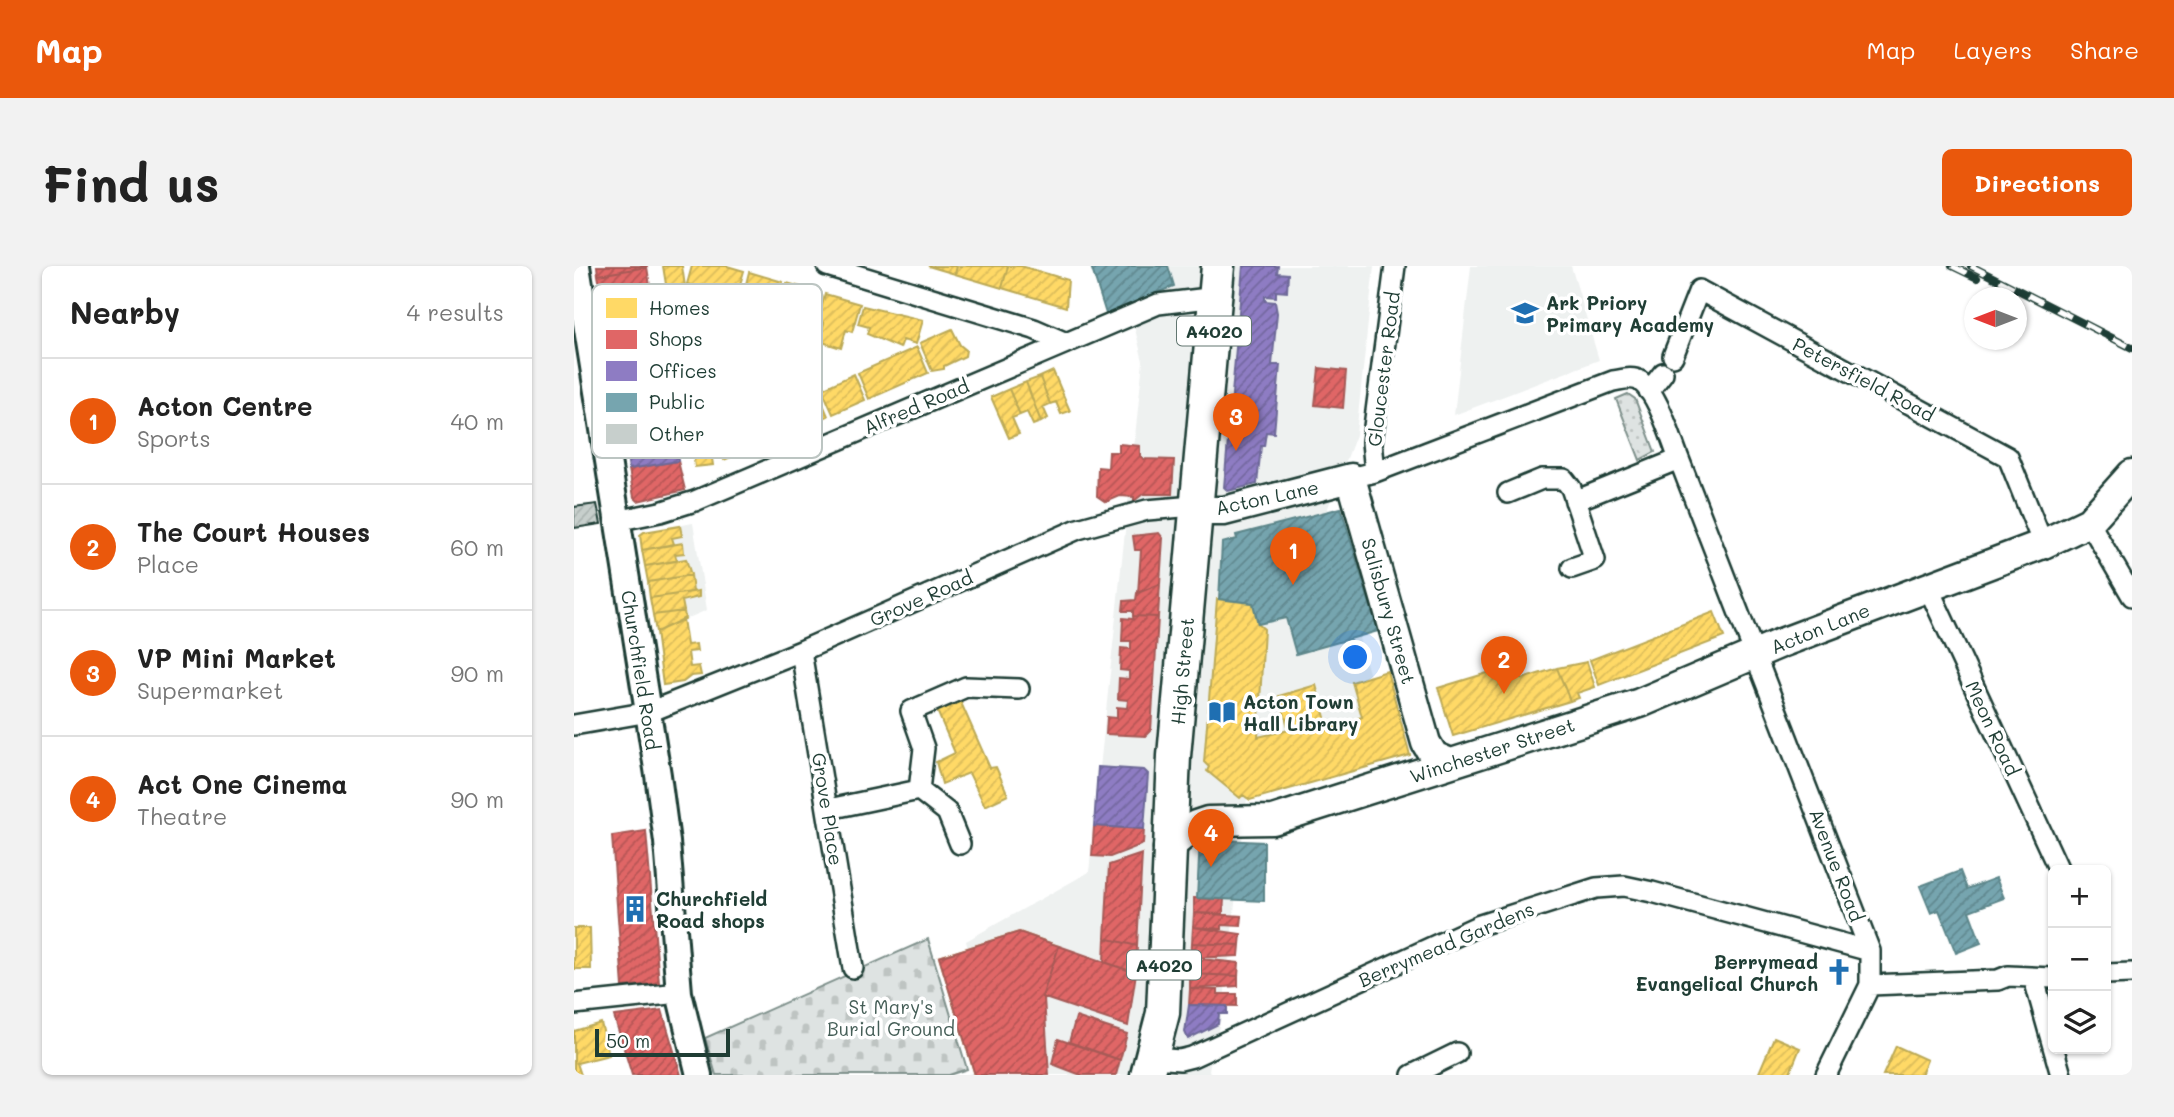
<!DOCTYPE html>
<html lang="en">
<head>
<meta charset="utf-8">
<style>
  :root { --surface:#fff; --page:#f2f2f2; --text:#222; --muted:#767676; --line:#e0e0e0; --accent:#ea580c }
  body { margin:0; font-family:Mali,sans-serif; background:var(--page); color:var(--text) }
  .controls { position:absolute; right:21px; bottom:21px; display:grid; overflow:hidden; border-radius:10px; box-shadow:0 2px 5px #0004 }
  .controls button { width:63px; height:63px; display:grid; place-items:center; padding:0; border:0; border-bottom:2px solid var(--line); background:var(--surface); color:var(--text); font:35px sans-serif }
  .compass { position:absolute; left:1390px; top:21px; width:63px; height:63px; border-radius:50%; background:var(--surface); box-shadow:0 2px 5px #0004; rotate:270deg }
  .scale { position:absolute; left:21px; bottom:18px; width:135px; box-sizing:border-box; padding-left:7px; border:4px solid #1f3d34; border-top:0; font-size:19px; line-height:24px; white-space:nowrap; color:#1f3d34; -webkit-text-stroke:5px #fff; paint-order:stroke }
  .you { position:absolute; left:782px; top:392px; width:24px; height:24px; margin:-18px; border:5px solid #fff; border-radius:50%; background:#1a73e8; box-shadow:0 0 0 10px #1a73e833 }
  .badge { display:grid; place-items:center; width:46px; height:46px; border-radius:50%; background:var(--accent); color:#fff; font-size:23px; font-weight:700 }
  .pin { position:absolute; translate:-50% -58px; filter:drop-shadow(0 2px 4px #0008) }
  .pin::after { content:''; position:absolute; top:37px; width:24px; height:21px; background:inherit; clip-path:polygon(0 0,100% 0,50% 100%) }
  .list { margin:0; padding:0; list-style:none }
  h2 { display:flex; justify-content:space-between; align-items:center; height:91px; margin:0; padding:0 28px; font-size:30px }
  h2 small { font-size:23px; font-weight:400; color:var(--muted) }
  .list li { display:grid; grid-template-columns:46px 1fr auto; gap:21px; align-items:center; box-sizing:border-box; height:126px; padding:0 28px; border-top:2px solid var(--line) }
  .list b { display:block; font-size:26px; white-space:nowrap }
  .list p { margin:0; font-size:23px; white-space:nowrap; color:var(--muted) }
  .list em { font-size:23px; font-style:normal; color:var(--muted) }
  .icon { flex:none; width:38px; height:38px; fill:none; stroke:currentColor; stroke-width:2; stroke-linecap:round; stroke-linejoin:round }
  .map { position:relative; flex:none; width:1558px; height:809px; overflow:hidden; border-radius:10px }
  header { display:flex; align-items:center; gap:42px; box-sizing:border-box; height:98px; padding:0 35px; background:var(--accent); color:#fff }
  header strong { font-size:33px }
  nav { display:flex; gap:38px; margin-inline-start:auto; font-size:24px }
  .intro { display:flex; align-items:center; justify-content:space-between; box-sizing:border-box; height:168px; padding:0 42px }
  h1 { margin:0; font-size:49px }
  .button { padding:18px 32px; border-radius:10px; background:var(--accent); color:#fff; font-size:24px; font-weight:700 }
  main { display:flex; gap:42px; padding:0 42px }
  aside { flex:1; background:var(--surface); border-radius:10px; box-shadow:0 2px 5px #0004 }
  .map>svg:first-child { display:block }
</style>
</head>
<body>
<header>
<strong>Map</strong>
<nav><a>Map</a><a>Layers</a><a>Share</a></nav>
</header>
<div class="intro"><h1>Find us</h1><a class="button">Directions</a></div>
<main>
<aside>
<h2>Nearby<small>4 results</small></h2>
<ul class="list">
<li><span class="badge">1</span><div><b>Acton Centre</b><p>Sports</p></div><em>40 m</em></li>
<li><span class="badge">2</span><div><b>The Court Houses</b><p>Place</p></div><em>60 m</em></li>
<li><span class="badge">3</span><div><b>VP Mini Market</b><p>Supermarket</p></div><em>90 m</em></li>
<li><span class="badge">4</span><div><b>Act One Cinema</b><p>Theatre</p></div><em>90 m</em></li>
</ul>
</aside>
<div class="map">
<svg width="1558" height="809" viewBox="0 0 1558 809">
  <defs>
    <pattern id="grass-dots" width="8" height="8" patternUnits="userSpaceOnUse" patternTransform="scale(1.75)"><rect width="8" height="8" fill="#dee3e2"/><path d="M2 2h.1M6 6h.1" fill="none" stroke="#bec4c2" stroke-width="1.8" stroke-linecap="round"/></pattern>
    <pattern id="cemetery-stones" width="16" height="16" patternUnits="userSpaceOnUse" patternTransform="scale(1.75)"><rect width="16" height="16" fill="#dee3e2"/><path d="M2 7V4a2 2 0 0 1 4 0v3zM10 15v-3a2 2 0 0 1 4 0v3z" fill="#bec4c2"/></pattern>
    <pattern id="homes-hatch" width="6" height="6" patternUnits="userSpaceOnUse" patternTransform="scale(1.75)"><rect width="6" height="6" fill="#ffd966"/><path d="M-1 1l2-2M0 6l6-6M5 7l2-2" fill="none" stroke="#dabb59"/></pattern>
    <pattern id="shops-hatch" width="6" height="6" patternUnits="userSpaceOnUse" patternTransform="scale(1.75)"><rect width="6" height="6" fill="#e06666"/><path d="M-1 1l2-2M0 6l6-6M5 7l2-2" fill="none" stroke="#b55555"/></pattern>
    <pattern id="offices-hatch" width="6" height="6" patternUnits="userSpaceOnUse" patternTransform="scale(1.75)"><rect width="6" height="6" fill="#8e7cc3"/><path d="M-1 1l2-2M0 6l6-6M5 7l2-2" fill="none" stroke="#73679f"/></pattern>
    <pattern id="public-hatch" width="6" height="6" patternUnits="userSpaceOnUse" patternTransform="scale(1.75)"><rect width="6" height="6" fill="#76a5af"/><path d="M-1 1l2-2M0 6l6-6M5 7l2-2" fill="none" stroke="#60888f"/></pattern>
    <pattern id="building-hatch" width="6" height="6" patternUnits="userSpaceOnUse" patternTransform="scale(1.75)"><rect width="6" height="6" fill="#c7cfcc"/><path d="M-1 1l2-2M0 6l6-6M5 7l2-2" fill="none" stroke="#aab3b0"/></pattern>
  </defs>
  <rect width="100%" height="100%" fill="#fff"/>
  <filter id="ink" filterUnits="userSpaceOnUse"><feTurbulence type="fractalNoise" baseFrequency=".0143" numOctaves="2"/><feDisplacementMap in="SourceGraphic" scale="14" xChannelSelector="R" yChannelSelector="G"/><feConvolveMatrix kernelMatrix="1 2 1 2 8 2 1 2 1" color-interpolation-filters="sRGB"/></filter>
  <g filter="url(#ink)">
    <path fill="#eef1f0" d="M545,0h255l-18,169 -32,83 66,227 -141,35 -26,229 -14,61 2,5h-246l10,-3 3,-81 -12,-50 123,-69 54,-511z
      M897,0h100l28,94 -145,55z
      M119,257l14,87 -51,22 -16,-97 4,-3z"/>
    <path fill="url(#grass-dots)" stroke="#7e908b" stroke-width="2" d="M1054,128l7,5 20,53 -15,8 -24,-61z"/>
    <path fill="url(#cemetery-stones)" stroke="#7e908b" stroke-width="2" d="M354,673l39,130 -18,6h-233l-11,-37z"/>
    <path fill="url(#homes-hatch)" stroke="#bcaa57" stroke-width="2" d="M89,0h19l5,34 -18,3z
      M118,0h35l17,5 -8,27 -4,-1 -5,18 -13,-4 6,-18 -5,-1 -4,17 -21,-6 4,-17 -7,-2z
      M354,0h29l-2,8z
      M383,0h51l-6,22 -47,-14z
      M434,0h13l47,14 -2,27 -64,-19z
      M175,6l34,10 -8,28 -6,-2 -4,16 -21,-6 4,-16 -6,-2z
      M213,17l34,10 -8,28 -5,-2 -7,23 -11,-3 2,-6 -10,-3 4,-17 -7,-2z
      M251,28l35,10 -8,28 -6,-2 -5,18 -22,-7 5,-18 -6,-2z
      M289,40l60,14 -7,24 -13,-4 -3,8 -33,-14 2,-7 -11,-3z
      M378,63l8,16 6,5 -1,6 -21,10v3l-12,2 -12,-28z
      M343,81l11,26 -59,26 -11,-26z
      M479,105l17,40 -9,3 -5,-12 -6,2 -10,-27z
      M280,108l11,26 -32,14 -11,-25z
      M231,111l6,15 6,-2 11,26 -32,14 -11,-27 6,-2 -6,-16z
      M466,111l10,27 -7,3 5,11 -7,4 -15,-40z
      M452,116l15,40 -8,3 -6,-13 -7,3 -11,-26z
      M435,123l11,26 -8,3 7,16 -10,4 -18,-41z
      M159,141l7,16 5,-2 11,26 -32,13 -10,-24 5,-3 -7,-17z
      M134,165l5,34 -18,2 -5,-33z
      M106,260l2,10 -10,2 2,6 -32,6 -2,-15 4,-3z
      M109,277l1,10 -9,1 2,7 -32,5 -3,-16z
      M112,293l5,16 -43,7 -3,-16z
      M117,309l2,17 -43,6 -2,-16z
      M125,325v6l-17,4 2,10 -31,4 -3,-17z
      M643,333l36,4 5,21 6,5 -6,108 31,-7 -10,-34 37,-11 12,43 34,-11 -10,-35 35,-11 23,84 -160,45 -7,-5 -3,3 -33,-27 2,-4 -5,-5z
      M110,345l1,8 -29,13 -3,-17z
      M1140,346l10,25 -125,48 -9,-25z
      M109,353l4,26 9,-1 1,7 -9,1 2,15 9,-1 2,9 -10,1 -8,6 -20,3 -7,-53z
      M1013,396l8,25 -18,6 2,5 -9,3 -13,-33z
      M943,398l5,15 35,-11 13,33 -117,35 -15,-48z
      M384,430l32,72 6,-1 12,28 -23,11 -16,-33 -27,11 -6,-22 19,-9 -20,-47z
      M0,662h16l1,41h-17z
      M445,666l40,14 -15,43 -20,-8 -41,12 23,77 -31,5 -36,-118z
      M27,757l8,32 -32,8 4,12h-7v-44z
      M1200,771l26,11 -11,27h-31z
      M1322,780l31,14 -6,15h-38z"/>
    <path fill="url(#shops-hatch)" stroke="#a65a57" stroke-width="2" d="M23,0h50v1l-49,8z
      M73,1l5,32 -48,8 -6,-32z
      M745,102l27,3 -3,37 -28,-3z
      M545,178l21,2v10l4,3 30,1 -2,34h-29l-9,7v-4l-14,-1 -14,6 -9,-6 1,-29 10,1 1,-16h10z
      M104,195l7,29 -47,11 -4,-4 -5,-28z
      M585,267l4,5 -3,46 -22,9 3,-43h-6l-2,-14z
      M586,318l-2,33 -25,-1v-5h-10l1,-10 12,-1 1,-7z
      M559,350l25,1 -7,114 -5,5 -40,-2 1,-17 10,1v-11l10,1 1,-8 -10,-1 1,-21 10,1v-8l-9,-1 1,-22 10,1v-8h-9l1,-23 10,1z
      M520,560l50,3 -1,15 -33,13 -18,-1z
      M72,565l13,152 -36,4 -11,-151z
      M568,588l-5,92 -32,-8 4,-73z
      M620,632l30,1 -1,15 -29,-1z
      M620,647l48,3 -1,10 -19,-1v4l-29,-2z
      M619,661l48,7 -1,11 -48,-2z
      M445,666l40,14 -17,51 2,1 5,77h-74l-36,-118z
      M531,672l32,8 -1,27 -32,-11z
      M618,677l48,2 -1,11 -48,2z
      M485,680l77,27 -8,53 -86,-29z
      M617,692l48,5 -1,13 -48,-2z
      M616,708l48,2v10l-48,3z
      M616,723l28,1v4h19v12l-48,-1z
      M88,744l19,65h-49l-18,-59z
      M502,751l51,17 -7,26 -51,-18z
      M484,773l62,21 -4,15h-35l-29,-11z"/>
    <path fill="url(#offices-hatch)" stroke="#6d6998" stroke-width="2" d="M669,0h35l-1,7 11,1 -1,18 -11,-1v6l-11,-1v5l10,1 2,11 -5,52h8l-6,68 -8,-1 -2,14h-3l-4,38 -29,7 -4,-4z
      M99,162l5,33 -49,8 -5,-33z
      M524,501l46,3 4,4 -4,55 -50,-3z
      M615,739l38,1v8h-8l-1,10 -30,15 -3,-7z"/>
    <path fill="url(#public-hatch)" stroke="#5c868a" stroke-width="2" d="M517,0h77l6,20 -68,28z
      M767,242l37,123 -82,23 -10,-36 -28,6 -5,-21 -34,-4 3,-56 15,-4 -1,-4z
      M626,573l64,3v59l-67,-3z
      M1386,605l7,18 29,-11 8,20 -35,13 12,32 -25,10 -17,-43 -8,3 -11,-27z"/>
    <path fill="url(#building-hatch)" stroke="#1f3d34" stroke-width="2" d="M23,238l4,20 -27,4v-21z"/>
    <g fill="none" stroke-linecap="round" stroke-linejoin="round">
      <defs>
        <path id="minor" d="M253,0l207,63 30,13
          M1099,90l26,-66 309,167 35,87
          M1075,125l14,-18
          M801,206l-3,-30 23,-176
          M777,212l24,-6 238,-91c8,-1 19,-5 27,0 18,12 31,58 39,78l191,492v34l-44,90
          M934,227l34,-14h22l7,9 24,72 -23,8
          M1001,235l104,-42
          M42,255l44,-9 35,-11 463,-197 59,-7
          M1515,256l43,74
          M1353,319l132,285
          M227,385l52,317
          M0,459l75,-13 152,-61 277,-122 69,-19 35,-3 16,4
          M255,543l90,-19
          M386,578l-13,-32 -28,-22 5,-42 -13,-37 55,-24 53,2
          M1532,708l26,-1
          M1460,713l27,96
          M1296,719l128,-5 10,-4 45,2
          M0,738l105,-11
          M579,792l27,2 12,-3 288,-132 116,-37 28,-2 28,6 218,59
          M838,809l45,-22"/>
        <path id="tertiary" d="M3,0l81,509 9,67 12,151 20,82"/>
        <path id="secondary" d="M624,245h26l127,-33 75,265 8,13 14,6
          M594,582l28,-23 12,-4 65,-1 367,-117 141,-60 262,-99 46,-22 43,-48"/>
        <path id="primary" d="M573,809l16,-62 11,-257 44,-490"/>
      </defs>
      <use href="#minor" stroke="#1f3d34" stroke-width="24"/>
      <use href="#tertiary" stroke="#1f3d34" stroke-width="30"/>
      <use href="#secondary" stroke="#1f3d34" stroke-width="33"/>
      <use href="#primary" stroke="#1f3d34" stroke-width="37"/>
      <use href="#minor" stroke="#fff" stroke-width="19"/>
      <use href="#tertiary" stroke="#fff" stroke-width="24"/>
      <use href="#secondary" stroke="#fff" stroke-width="28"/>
      <use href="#primary" stroke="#fff" stroke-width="32"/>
      <defs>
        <path id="rail" d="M1378,0l25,12
          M1397,0l161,82"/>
      </defs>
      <use href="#rail" stroke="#1f3d34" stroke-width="8"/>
      <use href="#rail" stroke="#fff" stroke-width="5" stroke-dasharray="16" stroke-linecap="butt"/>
    </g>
  </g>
  <defs>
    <symbol id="school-bare" viewBox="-9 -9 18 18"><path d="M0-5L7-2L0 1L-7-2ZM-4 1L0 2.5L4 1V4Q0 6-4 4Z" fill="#1f6fb2" stroke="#fff" stroke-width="2.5" paint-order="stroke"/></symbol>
    <symbol id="library-bare" viewBox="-9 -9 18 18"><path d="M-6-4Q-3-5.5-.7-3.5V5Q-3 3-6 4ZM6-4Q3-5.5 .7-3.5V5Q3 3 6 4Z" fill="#1f6fb2" stroke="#fff" stroke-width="2.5" paint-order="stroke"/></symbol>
    <symbol id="building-bare" viewBox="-9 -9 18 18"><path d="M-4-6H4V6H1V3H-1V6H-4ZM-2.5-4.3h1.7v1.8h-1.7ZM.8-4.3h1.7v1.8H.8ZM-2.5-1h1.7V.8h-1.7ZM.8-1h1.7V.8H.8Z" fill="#1f6fb2" stroke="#fff" stroke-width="2.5" paint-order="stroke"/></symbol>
    <symbol id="church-bare" viewBox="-9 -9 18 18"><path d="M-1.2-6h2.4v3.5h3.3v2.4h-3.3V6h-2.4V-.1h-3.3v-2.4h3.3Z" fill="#1f6fb2" stroke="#fff" stroke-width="2.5" paint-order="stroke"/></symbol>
  </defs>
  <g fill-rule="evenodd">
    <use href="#school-bare" x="932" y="28" width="38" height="38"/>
    <use href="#library-bare" x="629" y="427" width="38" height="38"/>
    <use href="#building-bare" x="42" y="624" width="38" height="38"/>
    <use href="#church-bare" x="1246" y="687" width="38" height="38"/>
  </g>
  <g text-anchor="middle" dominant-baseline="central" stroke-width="7" stroke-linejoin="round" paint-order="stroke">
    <g fill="#fff" stroke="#627771" stroke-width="2">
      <rect x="603" y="50.5" width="74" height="29" rx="5"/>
      <rect x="553" y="684.5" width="74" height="29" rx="5"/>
    </g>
    <g font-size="18" font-weight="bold" fill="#1f3d34">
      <text x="640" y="65">A4020</text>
      <text x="590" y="699">A4020</text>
    </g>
    <g font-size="19" font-weight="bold" fill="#1f3d34" stroke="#fff" text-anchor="start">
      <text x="972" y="36">Ark Priory<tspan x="972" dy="22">Primary Academy</tspan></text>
      <text x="669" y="435">Acton Town<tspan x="669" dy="22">Hall Library</tspan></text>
      <text x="82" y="632">Churchfield<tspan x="82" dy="22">Road shops</tspan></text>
      <text x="1244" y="695" text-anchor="end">Berrymead<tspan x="1244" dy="22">Evangelical Church</tspan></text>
    </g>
    <g font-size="19" fill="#1f3d34" stroke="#fff">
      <text transform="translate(809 103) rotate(-83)">Gloucester Road</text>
      <text transform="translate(1290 113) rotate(28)">Petersfield Road</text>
      <text transform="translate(342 140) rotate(-23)">Alfred Road</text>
      <text transform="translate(693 231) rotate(-12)">Acton Lane</text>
      <text transform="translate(347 332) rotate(-24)">Grove Road</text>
      <text transform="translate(815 345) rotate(74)">Salisbury Street</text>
      <text transform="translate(1246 362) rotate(-22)">Acton Lane</text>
      <text transform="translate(67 404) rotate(81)">Churchfield Road</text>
      <text transform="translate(608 405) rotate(-85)">High Street</text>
      <text transform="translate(1419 462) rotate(65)">Meon Road</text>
      <text transform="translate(918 484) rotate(-18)">Winchester Street</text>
      <text transform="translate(254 543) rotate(81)">Grove Place</text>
      <text transform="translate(1263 599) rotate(69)">Avenue Road</text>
      <text transform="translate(872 678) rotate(-23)">Berrymead Gardens</text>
    </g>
    <g font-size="19" fill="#455e57" stroke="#fff">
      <text x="317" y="740">St Mary's<tspan x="317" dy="22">Burial Ground</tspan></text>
    </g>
  </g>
  <rect x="18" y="18" width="230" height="174" rx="10" fill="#fff" stroke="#bcc5c2" stroke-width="2"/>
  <rect x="32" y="32" width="31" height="20" fill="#ffd966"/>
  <rect x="32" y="64" width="31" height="19" fill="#e06666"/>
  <rect x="32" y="95" width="31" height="20" fill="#8e7cc3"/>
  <rect x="32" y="127" width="31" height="19" fill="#76a5af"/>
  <rect x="32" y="158" width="31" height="20" fill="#c7cfcc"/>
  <g font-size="19" fill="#1f3d34">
    <text x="75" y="49">Homes</text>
    <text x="75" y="80">Shops</text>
    <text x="75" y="112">Offices</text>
    <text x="75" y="143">Public</text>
    <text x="75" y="175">Other</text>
  </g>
</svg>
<div class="controls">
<button>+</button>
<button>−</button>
<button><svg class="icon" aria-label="layers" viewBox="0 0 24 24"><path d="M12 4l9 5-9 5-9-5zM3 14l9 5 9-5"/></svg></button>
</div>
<svg class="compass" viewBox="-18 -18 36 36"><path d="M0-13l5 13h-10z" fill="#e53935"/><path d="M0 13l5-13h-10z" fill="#767676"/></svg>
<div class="scale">50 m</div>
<div class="you"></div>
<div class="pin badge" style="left:719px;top:319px">1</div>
<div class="pin badge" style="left:930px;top:428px">2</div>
<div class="pin badge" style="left:662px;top:185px">3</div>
<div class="pin badge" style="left:637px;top:601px">4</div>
</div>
</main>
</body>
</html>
